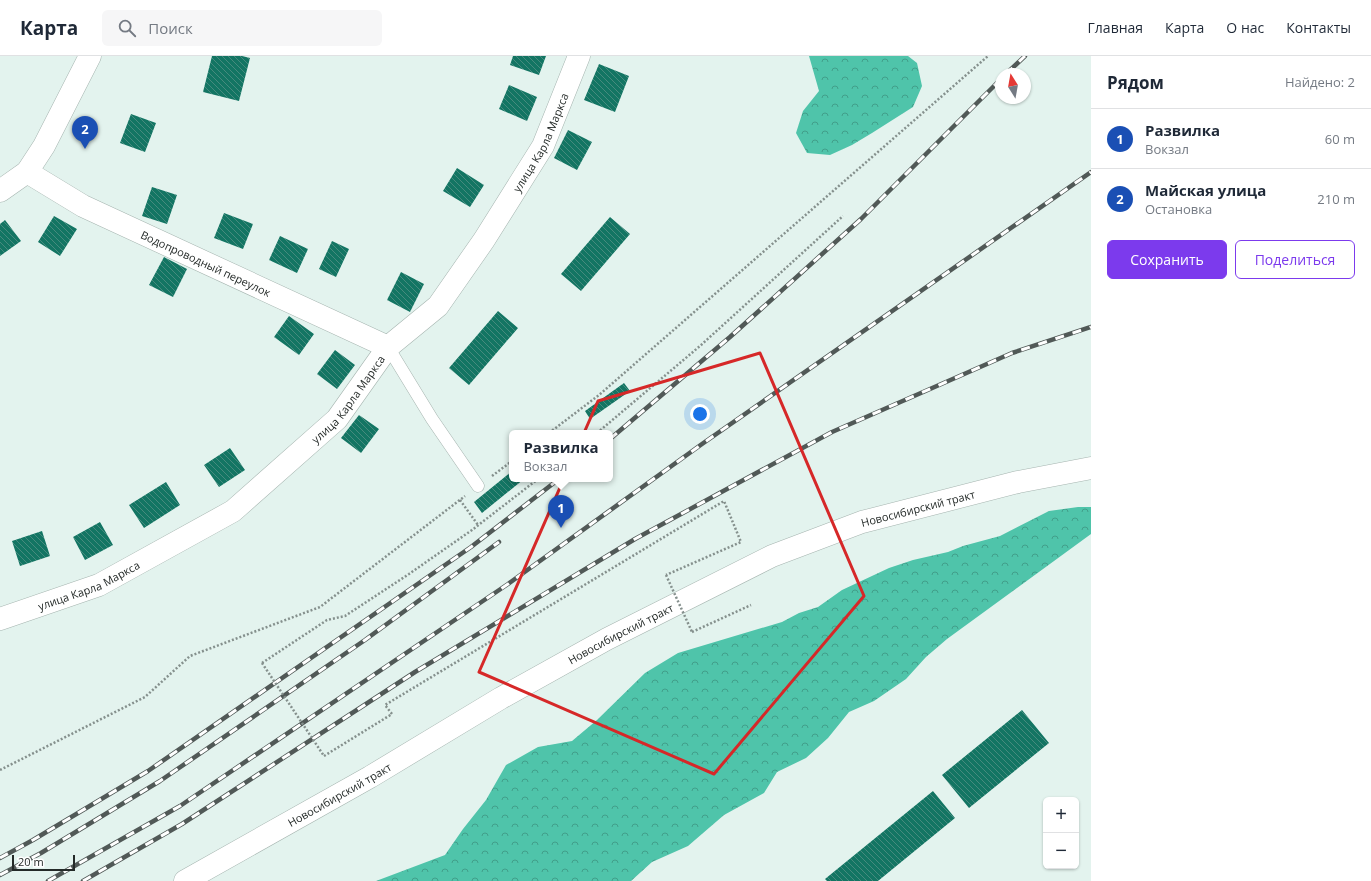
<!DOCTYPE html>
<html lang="ru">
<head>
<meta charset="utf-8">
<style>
  :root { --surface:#fff; --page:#f6f6f7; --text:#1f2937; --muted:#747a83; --line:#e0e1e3; --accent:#7c3aed }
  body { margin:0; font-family:"Open Sans",sans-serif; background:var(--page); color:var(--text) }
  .controls { position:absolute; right:12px; bottom:12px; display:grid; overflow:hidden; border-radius:6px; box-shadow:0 1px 3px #0004 }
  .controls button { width:36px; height:36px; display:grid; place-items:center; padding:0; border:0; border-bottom:1px solid var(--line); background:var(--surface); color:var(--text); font:20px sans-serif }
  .compass { position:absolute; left:995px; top:12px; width:36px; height:36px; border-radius:50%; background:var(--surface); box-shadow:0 1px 3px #0004; rotate:349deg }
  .scale { position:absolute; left:12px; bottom:10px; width:63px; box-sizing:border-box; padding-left:4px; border:2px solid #242a28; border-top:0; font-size:11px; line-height:14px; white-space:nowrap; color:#242a28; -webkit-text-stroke:3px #fff; paint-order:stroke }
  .you { position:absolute; left:700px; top:358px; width:14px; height:14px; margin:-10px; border:3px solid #fff; border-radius:50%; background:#1a73e8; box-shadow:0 0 0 6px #1a73e833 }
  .badge { display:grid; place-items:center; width:26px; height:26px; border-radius:50%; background:var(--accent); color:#fff; font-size:13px; font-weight:700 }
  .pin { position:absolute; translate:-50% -33px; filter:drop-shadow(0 1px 2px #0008) }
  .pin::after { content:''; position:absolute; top:21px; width:14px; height:12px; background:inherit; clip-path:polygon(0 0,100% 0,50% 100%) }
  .popup { position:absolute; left:509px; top:374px; width:104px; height:52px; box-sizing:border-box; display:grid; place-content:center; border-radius:6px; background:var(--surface); filter:drop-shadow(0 1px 3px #0005); font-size:13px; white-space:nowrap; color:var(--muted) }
  .popup b { font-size:15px; color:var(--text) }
  .popup::after { content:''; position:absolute; left:50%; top:100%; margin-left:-8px; border:8px solid transparent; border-top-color:var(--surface) }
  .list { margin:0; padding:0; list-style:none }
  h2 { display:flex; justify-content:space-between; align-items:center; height:52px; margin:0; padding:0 16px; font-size:17px }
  h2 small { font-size:13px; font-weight:400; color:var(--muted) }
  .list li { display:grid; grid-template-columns:26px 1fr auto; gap:12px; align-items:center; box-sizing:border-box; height:60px; padding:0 16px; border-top:1px solid var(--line) }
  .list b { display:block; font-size:15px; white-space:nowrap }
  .list p { margin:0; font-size:13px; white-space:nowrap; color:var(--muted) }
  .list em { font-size:13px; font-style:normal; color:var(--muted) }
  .actions { display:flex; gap:8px; padding:12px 16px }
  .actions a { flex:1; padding:9px 0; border:1px solid var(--accent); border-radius:6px; text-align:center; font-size:14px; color:var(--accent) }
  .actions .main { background:var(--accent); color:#fff }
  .icon { flex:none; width:22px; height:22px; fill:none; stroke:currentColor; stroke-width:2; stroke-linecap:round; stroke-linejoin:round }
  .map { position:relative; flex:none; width:1091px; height:825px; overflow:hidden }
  header { display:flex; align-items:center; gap:24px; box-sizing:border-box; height:56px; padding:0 20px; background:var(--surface); border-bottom:1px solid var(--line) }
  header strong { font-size:19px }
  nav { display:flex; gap:22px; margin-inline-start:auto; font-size:14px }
  .search { width:280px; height:36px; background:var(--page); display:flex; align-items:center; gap:10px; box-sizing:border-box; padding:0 14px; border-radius:6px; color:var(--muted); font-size:15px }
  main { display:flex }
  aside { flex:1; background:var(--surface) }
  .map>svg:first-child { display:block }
</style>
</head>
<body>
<header>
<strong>Карта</strong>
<div class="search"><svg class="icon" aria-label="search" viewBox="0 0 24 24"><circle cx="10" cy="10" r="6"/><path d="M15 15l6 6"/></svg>Поиск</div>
<nav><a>Главная</a><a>Карта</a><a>О нас</a><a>Контакты</a></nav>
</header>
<main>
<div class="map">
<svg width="1091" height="825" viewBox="0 0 1091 825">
  <defs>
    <pattern id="forest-crowns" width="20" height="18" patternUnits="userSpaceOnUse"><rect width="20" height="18" fill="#4fc4aa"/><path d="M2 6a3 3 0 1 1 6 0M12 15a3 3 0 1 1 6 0" fill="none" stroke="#419f8a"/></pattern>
    <pattern id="building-back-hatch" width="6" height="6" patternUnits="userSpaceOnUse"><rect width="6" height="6" fill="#137563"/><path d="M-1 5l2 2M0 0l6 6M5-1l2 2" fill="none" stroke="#468b7e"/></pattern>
  </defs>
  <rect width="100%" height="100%" fill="#e3f3ee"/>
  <path fill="url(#forest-crowns)" d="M809,0h99l9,7 5,23 -9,21 -41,26 -20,12 -22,10 -23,-2 -11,-20 7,-22 16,-20z
    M1078,451h13v27l-144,105 -21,18 -20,22 -32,22 -25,11 -21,26 -22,20 -29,14 -13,21 -40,22 -36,31 -36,16 -21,19h-255l69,-26 18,-26 23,-29 20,-35 32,-18 34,-6 25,-21 48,-47 33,-20 104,-31 17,-9 19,-6 24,-17 47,-22 24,-8 35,-8 15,-6 37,-10 49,-25z"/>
  <path fill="url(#building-back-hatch)" d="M212,0h30l8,2 -11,43 -36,-9z
    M513,0h33l-7,19 -29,-10z
    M599,8l30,12 -14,36 -31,-12z
    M509,29l28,12 -10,24 -28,-12z
    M131,58l25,9 -11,29 -25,-9z
    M568,74l24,12 -15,28 -23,-12z
    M457,112l27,17 -14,22 -27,-16z
    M152,131l25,8 -10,29 -25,-8z
    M224,157l29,11 -10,25 -29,-11z
    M54,160l23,13 -17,27 -22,-14z
    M610,161l20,17 -49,57 -20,-17z
    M5,164l16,21 -21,15v-32z
    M280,180l28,13 -11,24 -28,-13z
    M332,185l17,8 -13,28 -17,-8z
    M164,201l23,12 -14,28 -24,-12z
    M401,216l23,12 -14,28 -23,-12z
    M498,255l20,17 -49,57 -20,-17z
    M289,260l25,18 -15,21 -25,-18z
    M335,294l20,15 -18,24 -20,-15z
    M624,327l6,8 -40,28 -5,-8z
    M359,359l20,14 -18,24 -20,-15z
    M230,392l15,22 -26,17 -15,-22z
    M512,415v8h12l-42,34 -8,-11z
    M166,426l14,23 -36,23 -15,-23z
    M100,466l13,23 -28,15 -12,-23z
    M42,475l8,25 -30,10 -8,-25z
    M1022,654l27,33 -80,65 -27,-33z
    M933,735l22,27 -77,63h-51l-2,-2z"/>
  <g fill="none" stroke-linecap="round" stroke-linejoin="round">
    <defs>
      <path id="service" d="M388,291l44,72 46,67"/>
      <g id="minor">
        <path id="s1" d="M27,116l56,34 305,141"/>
        <path d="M0,135l27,-19 17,-26 46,-90"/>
        <path id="s2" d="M0,563l99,-34 134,-74 104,-92 51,-72 50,-41 46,-66 59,-94 36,-90"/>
      </g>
      <g id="secondary">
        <path id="s3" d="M185,825l185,-104 131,-79 106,-59 165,-83 90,-34 156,-40 73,-14"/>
      </g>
    </defs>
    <use href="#service" stroke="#a5b4af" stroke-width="13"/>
    <use href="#minor" stroke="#a5b4af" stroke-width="23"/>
    <use href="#secondary" stroke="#a5b4af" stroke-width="23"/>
    <path stroke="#85908d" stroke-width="2.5" stroke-dasharray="2 2" stroke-linecap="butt" d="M549,377l50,-38 389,-339
      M597,377l103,-87 143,-130
      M492,420l20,-15
      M460,444l18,25
      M692,576l59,-27
      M262,607l65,-43 18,-4 64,-42 63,-44 66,-51
      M324,700l68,-42 -7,-9 339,-204 17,41 -75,33
      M0,714l145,-73 45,-41 130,-49 145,-111"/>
    <use href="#service" stroke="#fff" stroke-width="12"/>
    <use href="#minor" stroke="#fff" stroke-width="22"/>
    <use href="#secondary" stroke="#fff" stroke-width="22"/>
    <defs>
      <path id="rail" d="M1006,18l19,-18
        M610,383l120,-102 131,-118 140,-140
        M0,802l33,-18 115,-69 323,-224 88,-68
        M0,819l41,-22 119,-72 205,-141 134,-98
        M48,825l132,-75 328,-222 194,-140 389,-272
        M83,825l99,-57 233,-152 220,-133 197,-107 180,-79 79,-26"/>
    </defs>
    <use href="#rail" stroke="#515957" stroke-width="4.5"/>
    <use href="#rail" stroke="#fff" stroke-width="3" stroke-dasharray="9" stroke-linecap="butt"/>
    <path stroke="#85908d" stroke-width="2.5" stroke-dasharray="2 2" stroke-linecap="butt" d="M666,519l26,57
      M262,607l62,93"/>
  </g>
  <path fill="none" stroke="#d62828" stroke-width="3" stroke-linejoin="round" d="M760,297l104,243 -150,178 -235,-102 119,-271z"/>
  <g text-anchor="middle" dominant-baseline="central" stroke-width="4" stroke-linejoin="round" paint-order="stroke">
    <g font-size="11" fill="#242a28" stroke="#fff">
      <text stroke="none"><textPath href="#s2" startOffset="743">улица Карла Маркса</textPath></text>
      <text stroke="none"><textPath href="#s1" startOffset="201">Водопроводный переулок</textPath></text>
      <text stroke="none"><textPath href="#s2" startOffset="419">улица Карла Маркса</textPath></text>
      <text stroke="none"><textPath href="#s3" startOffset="825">Новосибирский тракт</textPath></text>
      <text stroke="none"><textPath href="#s2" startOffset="95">улица Карла Маркса</textPath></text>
      <text stroke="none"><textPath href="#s3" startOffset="501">Новосибирский тракт</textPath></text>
      <text stroke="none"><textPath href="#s3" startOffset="177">Новосибирский тракт</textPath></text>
    </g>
  </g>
</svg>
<div class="controls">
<button>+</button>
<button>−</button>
</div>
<svg class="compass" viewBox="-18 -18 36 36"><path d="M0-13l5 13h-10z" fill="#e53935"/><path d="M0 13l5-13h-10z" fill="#747a83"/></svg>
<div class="scale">20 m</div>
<div class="you"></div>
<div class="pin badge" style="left:561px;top:472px;background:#1a4fb4">1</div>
<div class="popup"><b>Развилка</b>Вокзал</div>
<div class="pin badge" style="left:85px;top:93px;background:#1a4fb4">2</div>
</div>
<aside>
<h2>Рядом<small>Найдено: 2</small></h2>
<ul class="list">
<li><span class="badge" style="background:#1a4fb4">1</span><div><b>Развилка</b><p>Вокзал</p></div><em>60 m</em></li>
<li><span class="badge" style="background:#1a4fb4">2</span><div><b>Майская улица</b><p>Остановка</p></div><em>210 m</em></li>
</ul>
<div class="actions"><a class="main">Сохранить</a><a>Поделиться</a></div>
</aside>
</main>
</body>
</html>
